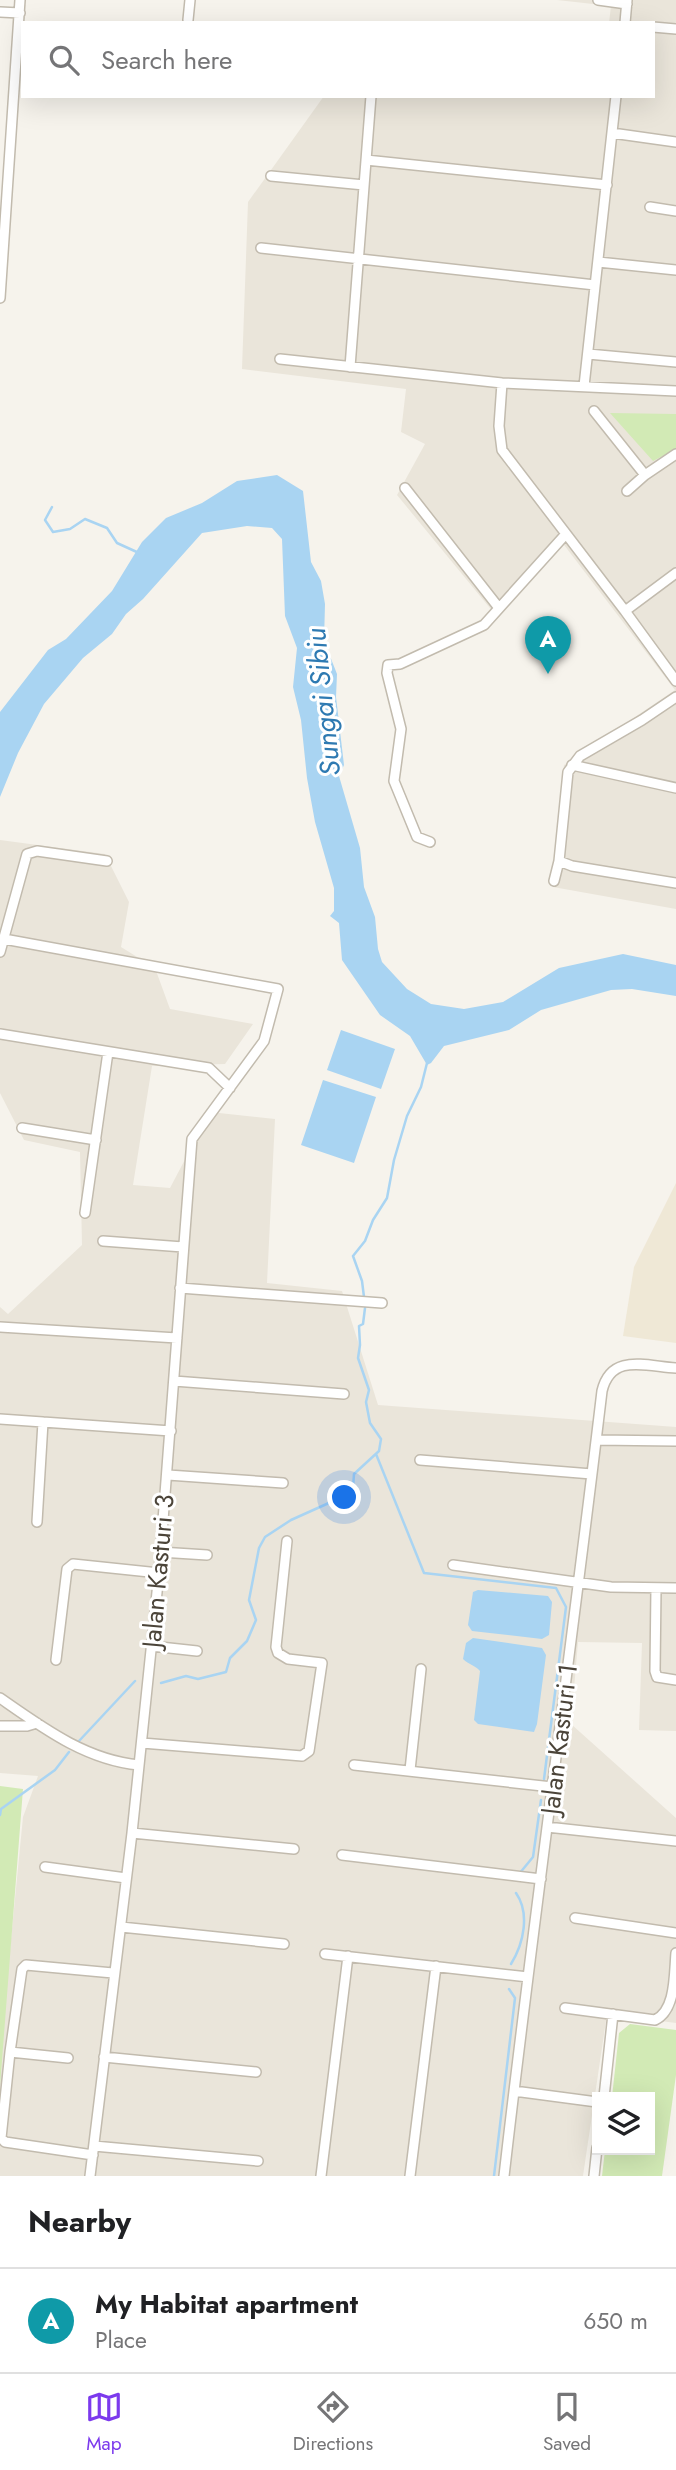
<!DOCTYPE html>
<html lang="en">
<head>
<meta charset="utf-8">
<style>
  :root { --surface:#fff; --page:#f2f2f2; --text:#202124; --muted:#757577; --line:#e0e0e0; --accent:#7c3aed }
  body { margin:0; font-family:Jost,sans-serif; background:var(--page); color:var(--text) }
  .controls { position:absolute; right:21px; bottom:21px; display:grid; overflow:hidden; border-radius:0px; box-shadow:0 7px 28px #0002 }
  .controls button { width:63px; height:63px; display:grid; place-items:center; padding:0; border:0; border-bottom:2px solid var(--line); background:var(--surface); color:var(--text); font:35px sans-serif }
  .you { position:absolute; left:345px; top:1498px; width:24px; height:24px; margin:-18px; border:5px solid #fff; border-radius:50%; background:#1a73e8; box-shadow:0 0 0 10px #1a73e833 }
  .badge { display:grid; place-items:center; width:46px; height:46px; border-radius:50%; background:var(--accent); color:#fff; font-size:23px; font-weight:700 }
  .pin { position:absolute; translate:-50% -58px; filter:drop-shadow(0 2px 4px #0008) }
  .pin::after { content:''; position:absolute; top:37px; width:24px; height:21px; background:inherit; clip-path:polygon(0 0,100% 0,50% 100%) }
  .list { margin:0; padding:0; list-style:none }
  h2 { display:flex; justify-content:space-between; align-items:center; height:91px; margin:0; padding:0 28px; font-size:30px }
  h2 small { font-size:23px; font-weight:400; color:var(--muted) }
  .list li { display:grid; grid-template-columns:46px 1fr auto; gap:21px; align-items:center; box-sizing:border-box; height:105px; padding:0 28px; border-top:2px solid var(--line) }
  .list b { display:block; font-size:26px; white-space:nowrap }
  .list p { margin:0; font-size:23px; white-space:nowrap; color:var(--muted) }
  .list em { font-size:23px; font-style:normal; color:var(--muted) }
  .icon { flex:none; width:38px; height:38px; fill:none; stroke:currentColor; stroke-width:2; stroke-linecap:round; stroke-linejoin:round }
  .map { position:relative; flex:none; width:676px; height:2176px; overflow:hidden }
  .search { position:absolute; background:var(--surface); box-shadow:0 7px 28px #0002; left:21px; right:21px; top:21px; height:77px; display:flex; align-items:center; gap:18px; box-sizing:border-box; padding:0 24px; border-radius:0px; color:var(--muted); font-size:26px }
  .sheet { height:196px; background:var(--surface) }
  nav { display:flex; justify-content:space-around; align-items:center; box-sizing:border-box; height:98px; border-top:2px solid var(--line); background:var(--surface); font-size:19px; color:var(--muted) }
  nav a { display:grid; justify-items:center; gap:4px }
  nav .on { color:var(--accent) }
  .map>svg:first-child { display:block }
</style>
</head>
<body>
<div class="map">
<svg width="676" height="2176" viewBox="0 0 676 2176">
  <rect width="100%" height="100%" fill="#f6f3ec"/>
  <path fill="#eae5da" d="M557,0h119v909l-123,-22 11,-122 111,-75 -114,-149 -67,72 -97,-118 28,-51 -24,-12 5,-43 -164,-20 6,-167 76,-106h329v-73h-44l2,-17z
    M0,840l105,14 24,48 -8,45 34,21 15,41 83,15 -28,40 -73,2 -19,119 37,3 40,-76 65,7 -8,164 75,8 36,114 298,22v304l-37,-1 3,-87 -64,-1 -7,82 105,94v205l-69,-9 -24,162h-583v-124l23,-235 15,-41 -38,-3v-466l8,7 74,-69 -2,-93 -56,-12 -24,-47z"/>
  <path fill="#efe8d6" d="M676,1183v160l-53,-7 11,-69z"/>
  <path fill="#d2eab5" d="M610,413l66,1v35l-23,12z
    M0,1786l23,3 -23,297z
    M630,2024l46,6v45l-14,101h-60l3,-26h45v-53h-38l7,-64z"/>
  <path fill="#a9d4f2" d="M277,475l26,16 8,71 10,19 4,23 -1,37 13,33 -1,23 8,68 -5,11 21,72 4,39 11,30 3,32 4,13 25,27 24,15 33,5 39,-7 56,-34 64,-14 53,11v31l-44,-7 -21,1 -70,20 -32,20 -65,16 -13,17 -4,2 -17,-29 -30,-21 -38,-55 -3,-37 -9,-7 4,-5v-23l-19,-66 -8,-44 -6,-58 -8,-33 4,-39 -12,-32 -3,-77 -10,-11 -25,-2 -45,7 -59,66 -17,15 -14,20 -29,24 -39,46 -26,49 -18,44v-85l48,-62 18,-11 46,-48 30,-49 24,-24 36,-15 35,-22z
    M341,1030l54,19 -14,40 -54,-19z
    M323,1080l53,17 -22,66 -53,-18z
    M478,1590l70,6 4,6 -3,33 -7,4 -70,-8 -4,-6 5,-33z
    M473,1638l69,10 4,7 -9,69 -3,8 -56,-8 -4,-4 6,-49c-5,-6 -11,-6 -17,-12l3,-16z"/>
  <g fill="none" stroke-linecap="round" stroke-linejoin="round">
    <path stroke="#a9d4f2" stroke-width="2.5" d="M52,507l-7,13 8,12 17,-3 15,-10 22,9 10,15 22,10
      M364,1297l-2,-16 -9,-25 12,-15 8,-21 14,-22 7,-38 13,-44 14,-29 6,-24
      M376,1454l48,119 132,15 10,19 -22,172
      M161,1683l25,-7 12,3 28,-7 4,-14 17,-17 9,-21 -7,-20 10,-52 6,-11 26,-17 49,-22 13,-10 1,-14 25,-23 2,-12 -11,-16 -4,-21 3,-12 -11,-32 2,-13 -1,-19 4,-2 2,-16
      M79,1741l56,-60
      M0,1815l1,-6 54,-39 14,-18
      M519,1874l14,-17 8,-57
      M511,1964c13,-21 19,-51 5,-71
      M494,2176l21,-178 -6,-9"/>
    <defs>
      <path id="street" d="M598,0l29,4
        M0,12l20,1
        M188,20l2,-20
        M625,23l2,-23
        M653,27l23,2
        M612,133l64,9
        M366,160l241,25
        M271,176l93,9
        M650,207l26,4
        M261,248l334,37
        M598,262l78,8
        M0,298l20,-298
        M588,354l88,8
        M280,359l222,24 174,8
        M350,367l21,-271
        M502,383l-3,43 3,24 123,161 51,70
        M584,386l32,-290
        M594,411l51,64
        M405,488l94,120
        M627,491l18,-16 31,-21
        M625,611l51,-38
        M572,765l104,23
        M430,842l-13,-5 -23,-56 7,-52 -14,-56 1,-8 12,-1 84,-39 81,-90
        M559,861l13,5 104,17
        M554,881l5,-20 9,-89 12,-16 62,-36 34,-23
        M4,939l274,50 -14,52 -72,98 -33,434 -27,260 -42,343
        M0,952l27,-98 10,-3 70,10
        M0,1034l209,34 21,20
        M22,1128l74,12
        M85,1213l23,-161
        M103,1241l80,6
        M180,1288l202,15
        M0,1327l177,11
        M174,1381l170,13
        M0,1419l171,12
        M596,1440l80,1
        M420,1460l172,14
        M168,1475l115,8
        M37,1522l6,-100
        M160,1552l47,3
        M453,1565l158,22 65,1
        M656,1588l-1,83 2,6 19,3
        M151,1646l46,5
        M56,1660l11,-91 6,-5 86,9
        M0,1698c43,30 86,62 139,67
        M0,1726h27l10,-3
        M142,1743l160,13 7,-5 13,-88 -34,-4 -10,-6 -2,-6 11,-106
        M354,1765l198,22
        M410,1770l11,-101
        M547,1827l129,14
        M132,1833l162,16
        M342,1855l199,24
        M45,1867l81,11
        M575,1918l101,15
        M121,1927l163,17
        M325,1954l203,23
        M565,2008l90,12c21,-10 19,-45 21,-67
        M10,2052l58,6
        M104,2057l152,15
        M514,2091l83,11
        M604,2097l9,-83
        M94,2146l164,15
        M93,2155l-88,-13 -4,-4 9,-86 12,-83 4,-4 87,8
        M321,2176l27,-220
        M410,2176l26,-210
        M504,2176c30,-262 67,-523 98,-785 9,-38 43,-25 74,-23
        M594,2176l3,-28"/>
    </defs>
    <use href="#street" stroke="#c2bbae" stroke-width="12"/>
    <use href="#street" stroke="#fff" stroke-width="9"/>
  </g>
  <g text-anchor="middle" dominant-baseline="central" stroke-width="6" stroke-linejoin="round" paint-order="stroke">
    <g font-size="26" fill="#4b4439" stroke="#fff">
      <text transform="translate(158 1571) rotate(-85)">Jalan Kasturi 3</text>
      <text transform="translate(559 1739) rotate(-83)">Jalan Kasturi 1</text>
    </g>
    <g font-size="28" font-style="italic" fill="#2e7ab2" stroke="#fff">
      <text transform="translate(323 702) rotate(-96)">Sungai Sibiu</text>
    </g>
  </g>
</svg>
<div class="controls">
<button><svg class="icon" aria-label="layers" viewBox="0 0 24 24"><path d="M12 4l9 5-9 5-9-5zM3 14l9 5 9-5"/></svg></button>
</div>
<div class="you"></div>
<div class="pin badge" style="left:548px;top:674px;background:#0f9aa8">A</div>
<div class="search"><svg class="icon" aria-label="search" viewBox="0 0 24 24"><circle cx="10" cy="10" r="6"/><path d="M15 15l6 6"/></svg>Search here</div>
</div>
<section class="sheet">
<h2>Nearby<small></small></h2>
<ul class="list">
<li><span class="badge" style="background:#0f9aa8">A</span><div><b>My Habitat apartment</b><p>Place</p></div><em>650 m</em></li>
</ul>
</section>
<nav>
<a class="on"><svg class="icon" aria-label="map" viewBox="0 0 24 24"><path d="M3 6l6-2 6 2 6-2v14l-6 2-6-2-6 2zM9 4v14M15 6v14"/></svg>Map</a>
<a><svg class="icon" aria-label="directions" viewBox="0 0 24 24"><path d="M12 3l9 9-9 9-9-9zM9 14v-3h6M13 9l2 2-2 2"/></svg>Directions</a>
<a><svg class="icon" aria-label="saved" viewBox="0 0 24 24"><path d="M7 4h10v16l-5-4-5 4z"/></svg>Saved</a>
</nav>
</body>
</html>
